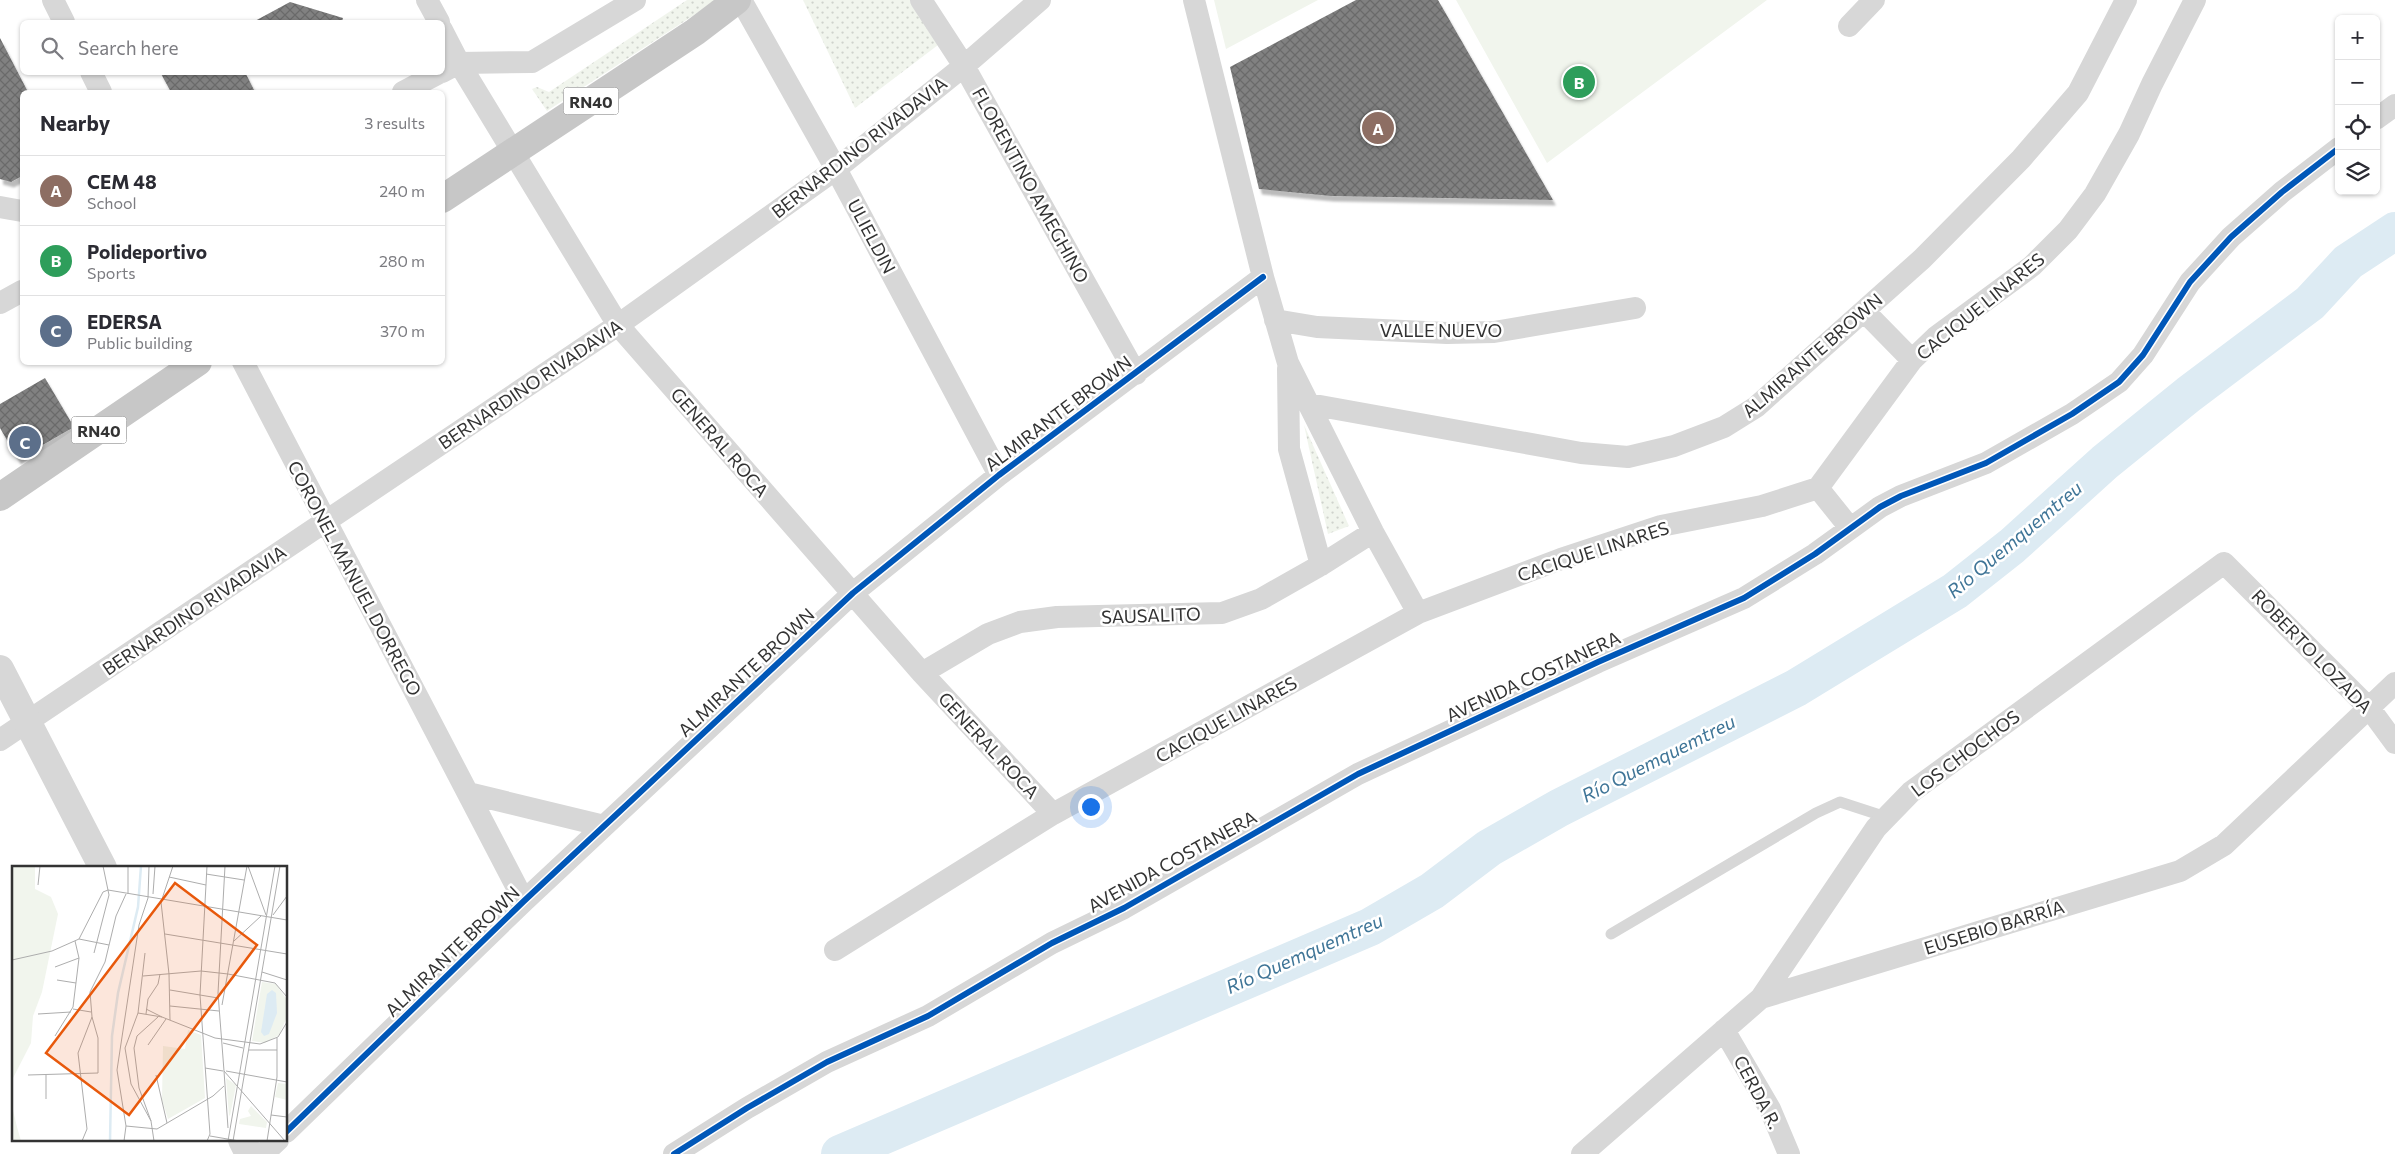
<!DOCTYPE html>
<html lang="en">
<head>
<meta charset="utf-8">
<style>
  :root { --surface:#fff; --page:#f7f7f7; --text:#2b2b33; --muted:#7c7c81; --line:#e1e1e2; --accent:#7a7a7a }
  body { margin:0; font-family:Commissioner,sans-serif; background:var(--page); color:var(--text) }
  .controls { position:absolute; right:15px; top:15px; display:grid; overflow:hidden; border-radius:8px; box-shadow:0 1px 4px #0004 }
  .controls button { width:45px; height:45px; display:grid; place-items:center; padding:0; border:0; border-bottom:1px solid var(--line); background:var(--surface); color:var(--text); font:25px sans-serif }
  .you { position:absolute; left:1090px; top:806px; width:18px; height:18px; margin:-12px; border:4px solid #fff; border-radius:50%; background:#1a73e8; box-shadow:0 0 0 8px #1a73e833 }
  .badge { display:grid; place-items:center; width:32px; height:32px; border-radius:50%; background:var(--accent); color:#fff; font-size:16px; font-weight:700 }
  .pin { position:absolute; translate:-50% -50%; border:2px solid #fff; box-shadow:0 1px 5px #0006 }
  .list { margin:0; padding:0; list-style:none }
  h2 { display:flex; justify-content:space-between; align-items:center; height:65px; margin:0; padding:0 20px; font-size:21px }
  h2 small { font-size:16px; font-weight:400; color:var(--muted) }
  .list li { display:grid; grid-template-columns:32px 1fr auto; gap:15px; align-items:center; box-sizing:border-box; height:70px; padding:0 20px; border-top:1px solid var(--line) }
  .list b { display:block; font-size:19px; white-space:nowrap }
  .list p { margin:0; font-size:16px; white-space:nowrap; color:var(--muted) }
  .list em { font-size:16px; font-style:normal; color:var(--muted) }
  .icon { flex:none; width:28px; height:28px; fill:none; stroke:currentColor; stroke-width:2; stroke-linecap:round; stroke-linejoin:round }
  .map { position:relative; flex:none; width:2395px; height:1154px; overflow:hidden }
  .search { position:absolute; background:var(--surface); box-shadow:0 1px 4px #0004; left:20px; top:20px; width:425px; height:55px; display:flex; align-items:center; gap:12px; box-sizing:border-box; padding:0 18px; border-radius:8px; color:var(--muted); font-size:19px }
  .panel { position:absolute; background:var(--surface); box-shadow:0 1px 4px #0004; left:20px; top:90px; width:425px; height:275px; border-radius:8px }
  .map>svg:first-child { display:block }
</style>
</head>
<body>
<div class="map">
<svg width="2395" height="1154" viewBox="0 0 2395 1154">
  <defs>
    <pattern id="grass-dots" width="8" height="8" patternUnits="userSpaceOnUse" patternTransform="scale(1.25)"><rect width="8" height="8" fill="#f1f5ed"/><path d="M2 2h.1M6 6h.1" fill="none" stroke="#cfd2cc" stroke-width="1.8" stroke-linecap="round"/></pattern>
    <pattern id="building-cross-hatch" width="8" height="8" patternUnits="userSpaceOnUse" patternTransform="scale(1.25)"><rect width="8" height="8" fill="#818181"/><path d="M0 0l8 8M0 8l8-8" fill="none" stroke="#6a6a6a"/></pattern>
    <filter id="shadow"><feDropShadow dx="3" dy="5.5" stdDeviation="1" flood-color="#0004"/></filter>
  </defs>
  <rect width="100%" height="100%" fill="#fff"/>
  <path fill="url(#grass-dots)" d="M687,0h30l-170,111 -15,-22 5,-2 12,5z
    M803,0h107l28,45 -83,63z
    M1304,425l45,101 -21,8z"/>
  <path fill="#f1f5ed" d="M1214,0h104l-92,49z
    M1456,0h311l-220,163z"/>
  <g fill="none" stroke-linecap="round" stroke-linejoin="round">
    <path stroke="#ddebf3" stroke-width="38" d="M840,1154l530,-227 62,-36 57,-43 70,-40 237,-120 159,-97 57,-45 93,-84 84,-68 121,-91 38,-41 47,-31"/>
  </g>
  <path fill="url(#building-cross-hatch)" filter="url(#shadow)" d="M1356,0h82l115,200 -222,-4 -72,-7 -29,-122z
    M290,2l53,16 -1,4h-89z
    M0,38l28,54h-6v84l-11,6 -11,-3z
    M160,72h85l10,20h-84z
    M45,378l29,49 -56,32 -18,-31v-24z"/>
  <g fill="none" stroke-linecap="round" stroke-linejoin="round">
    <path stroke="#d7d7d7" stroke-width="11" d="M1611,934l205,-121 24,-11 46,15"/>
    <path stroke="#d7d7d7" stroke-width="22" d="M53,0l11,22
      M427,0l12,22
      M741,0l95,169 163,306
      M921,0l43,66 172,308
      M1194,0l69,277 25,86 85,169 45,81
      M1849,26l25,-26
      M442,30l17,33 159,262 304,348 131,141
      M91,72l10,20
      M442,72l17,-9 73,-1 103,-62
      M403,92l38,-20
      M2376,119l19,-14
      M0,207l22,4
      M0,303l22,-12
      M1864,311l48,49
      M1275,320l42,7 130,6 47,-1 141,-24
      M243,362l281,539
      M1288,369l1,80 32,116
      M1309,404l272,49 47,4 46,-11 50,-19 32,-20 166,-148 99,-100 57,-66 48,-93
      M1818,488l32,40
      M922,673l66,-39 32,-12 37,-5 165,-4 39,-14 60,-34 52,-33
      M0,740l618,-415 218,-156 128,-103 76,-66
      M468,793l136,33
      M835,950l218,-136 365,-201 143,-54 100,-33 101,-20 56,-18 94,-128 25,-24 95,-70 36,-36 27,-36 34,-60 23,-50 43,-84
      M1761,998l115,-170 35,-36 313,-229 146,146 25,34
      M1724,1030l46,79 19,45
      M286,1132l238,-231 329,-308 146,-118 264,-198
      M263,1154l15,-14
      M674,1154l73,-46 80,-46 101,-46 124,-73 72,-35 234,-134 240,-112 146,-64 71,-44 65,-47 21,-11 85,-33 86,-49 47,-32 24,-27 47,-73 41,-45 51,-45 57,-44
      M1582,1154l179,-156 419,-127 44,-26 171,-162"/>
    <path stroke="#d7d7d7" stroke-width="28" d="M0,669l103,199
      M242,1140l7,14"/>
    <path stroke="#c7c7c7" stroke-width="28" d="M442,199l253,-167 42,-32
      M0,497l198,-135"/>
    <defs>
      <path id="cycleway" d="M286,1132l238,-231 329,-308 146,-118 264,-198
        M674,1154l73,-46 80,-46 101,-46 124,-73 72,-35 234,-134 240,-112 146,-64 71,-44 65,-47 21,-11 85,-33 86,-49 47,-32 24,-27 47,-73 41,-45 51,-45 57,-44"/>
    </defs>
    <use href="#cycleway" stroke="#fff" stroke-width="9"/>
    <use href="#cycleway" stroke="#0057b8" stroke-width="6"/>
  </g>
  <g text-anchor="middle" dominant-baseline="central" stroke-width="5" stroke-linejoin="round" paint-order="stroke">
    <g fill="#fff" stroke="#707070" stroke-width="1">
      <rect x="563.5" y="87.5" width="55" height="27" rx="4"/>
      <rect x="71.5" y="416.5" width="55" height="27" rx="4"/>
    </g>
    <g font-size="16" font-weight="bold" fill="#333">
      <text x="591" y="101">RN40</text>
      <text x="99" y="430">RN40</text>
    </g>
    <g font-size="18" fill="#333" stroke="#fff">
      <text transform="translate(859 147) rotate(-38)">BERNARDINO RIVADAVIA</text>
      <text transform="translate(1031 185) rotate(61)">FLORENTINO AMEGHINO</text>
      <text transform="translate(872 236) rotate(62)">ULIELDIN</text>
      <text transform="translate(1980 306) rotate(-39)">CACIQUE LINARES</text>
      <text x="1441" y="330">VALLE NUEVO</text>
      <text transform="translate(1812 355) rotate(-41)">ALMIRANTE BROWN</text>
      <text transform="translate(530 384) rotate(-34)">BERNARDINO RIVADAVIA</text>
      <text transform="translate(1058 413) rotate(-37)">ALMIRANTE BROWN</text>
      <text transform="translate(720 442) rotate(49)">GENERAL ROCA</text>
      <text transform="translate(1593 551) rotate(-18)">CACIQUE LINARES</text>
      <text transform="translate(355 578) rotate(62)">CORONEL MANUEL DORREGO</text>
      <text transform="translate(194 610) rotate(-34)">BERNARDINO RIVADAVIA</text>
      <text transform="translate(1151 615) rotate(-2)">SAUSALITO</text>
      <text transform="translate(2312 651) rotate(46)">ROBERTO LOZADA</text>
      <text transform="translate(746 672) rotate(-43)">ALMIRANTE BROWN</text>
      <text transform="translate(1533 676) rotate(-25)">AVENIDA COSTANERA</text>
      <text transform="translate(1226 719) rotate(-29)">CACIQUE LINARES</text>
      <text transform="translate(989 745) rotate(47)">GENERAL ROCA</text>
      <text transform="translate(1965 753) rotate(-37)">LOS CHOCHOS</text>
      <text transform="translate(1172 861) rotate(-29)">AVENIDA COSTANERA</text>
      <text transform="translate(1994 927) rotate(-17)">EUSEBIO BARRÍA</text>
      <text transform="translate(452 951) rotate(-44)">ALMIRANTE BROWN</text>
      <text transform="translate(1758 1092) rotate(62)">CERDA R.</text>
    </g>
    <g font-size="19" font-style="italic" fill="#3f7597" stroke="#fff">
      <text transform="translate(2014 539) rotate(-40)">Río Quemquemtreu</text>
      <text transform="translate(1658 758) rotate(-27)">Río Quemquemtreu</text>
      <text transform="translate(1304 953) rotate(-24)">Río Quemquemtreu</text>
    </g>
  </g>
  <g transform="translate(12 866)">
    <rect width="275" height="275" fill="#fff"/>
    <path d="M250,116l14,2 11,16v17l-8,18 -14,8 -13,-2zM214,212l10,7 -6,31 -1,-1z" fill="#f1f5ed"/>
    <path d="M0,0h23v23l16,8 7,17 -16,78 -9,24 -2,27 -19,37zM0,240l5,21 4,14h-9z" fill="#f1f5ed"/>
    <path d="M176,164l13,5 4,63 -37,21 -6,-19 1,-54 22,3zM266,217l9,1v16l-12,-3zM239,240l16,16 -1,6 -27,-4 1,-5 11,-3 -3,-5z" fill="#f1f5ed"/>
    <path d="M260,124l4,3 1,20 -8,21 -5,2 -3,-4 6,-38z" fill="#ddebf3"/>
    <path fill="none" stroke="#ddebf3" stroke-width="2.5" d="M98,275l2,-105 6,-43 20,-86 3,-41"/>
    <path fill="none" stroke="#adadad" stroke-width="1" d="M116,0v28M195,0l-7,129 10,139 -3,7M213,0l-7,127 6,78 61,70M236,0l18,49M194,8l38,6M157,11l37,8M26,19l2,-19M141,28l2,-28M261,49l14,-19M153,68l122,20M67,73l30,6M222,75l27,-25M82,87l15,-58 -6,-29M133,87l-7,60 -13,35 6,36 20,37 3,20M0,94l40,-9 27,-12 24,-47 5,-2 179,30M43,101l24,-9M250,106l25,8M131,110l58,-5 27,3 47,9 12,14M45,114l19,3M158,124l48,8M210,139l25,-139M158,140l49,5M61,143l18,3M134,143l16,8M126,147l24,4 53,21 45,6 18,-7 9,-15M26,148l33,-2M134,148l2,-15 10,-15 2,-10M158,154l-1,-46 -8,-72 12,-36M43,170l18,-29 6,-49 -4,-17M211,177l20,5M136,179l18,-26M237,184h28M193,202l18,3M212,205l4,57M214,205l61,11M16,209l70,-2v-35l-6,-21M144,209l11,48M34,233v-24M259,249l16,2M139,255l-12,-33 -5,-40 3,-12 21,-19M114,260l31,3 56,-33 11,-10M198,270l29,5M70,275l5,-12 -9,-76 14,-36 -2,-25 15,-30 11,-46 10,-22M112,275l2,-15 -9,-56 22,-145 9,-27 1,-32M216,275l47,-275M221,275l47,-275M255,275l10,-64v-39"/>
    <path fill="#e8590c" fill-opacity="0.15" stroke="#e8590c" stroke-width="2.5" d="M163,17l82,62 -128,170 -83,-62z"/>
    <rect width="275" height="275" fill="none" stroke="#333" stroke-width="2.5"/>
  </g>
</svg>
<div class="controls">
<button>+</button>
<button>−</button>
<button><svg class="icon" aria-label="locate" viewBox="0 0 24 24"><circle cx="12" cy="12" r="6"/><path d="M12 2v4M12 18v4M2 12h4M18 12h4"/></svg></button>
<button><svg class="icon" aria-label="layers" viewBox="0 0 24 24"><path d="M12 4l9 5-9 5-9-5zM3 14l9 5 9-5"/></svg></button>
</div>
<div class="you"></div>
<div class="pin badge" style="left:1378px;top:128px;background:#8d6e63">A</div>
<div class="pin badge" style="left:1579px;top:82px;background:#2e9e5b">B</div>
<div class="pin badge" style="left:25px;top:442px;background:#5c6f8a">C</div>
<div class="search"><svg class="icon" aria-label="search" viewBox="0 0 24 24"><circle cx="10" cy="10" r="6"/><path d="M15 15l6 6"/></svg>Search here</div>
<section class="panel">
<h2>Nearby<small>3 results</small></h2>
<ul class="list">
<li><span class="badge" style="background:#8d6e63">A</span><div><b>CEM 48</b><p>School</p></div><em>240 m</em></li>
<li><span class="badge" style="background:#2e9e5b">B</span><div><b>Polideportivo</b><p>Sports</p></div><em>280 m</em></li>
<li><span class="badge" style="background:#5c6f8a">C</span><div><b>EDERSA</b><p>Public building</p></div><em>370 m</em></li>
</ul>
</section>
</div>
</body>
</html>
